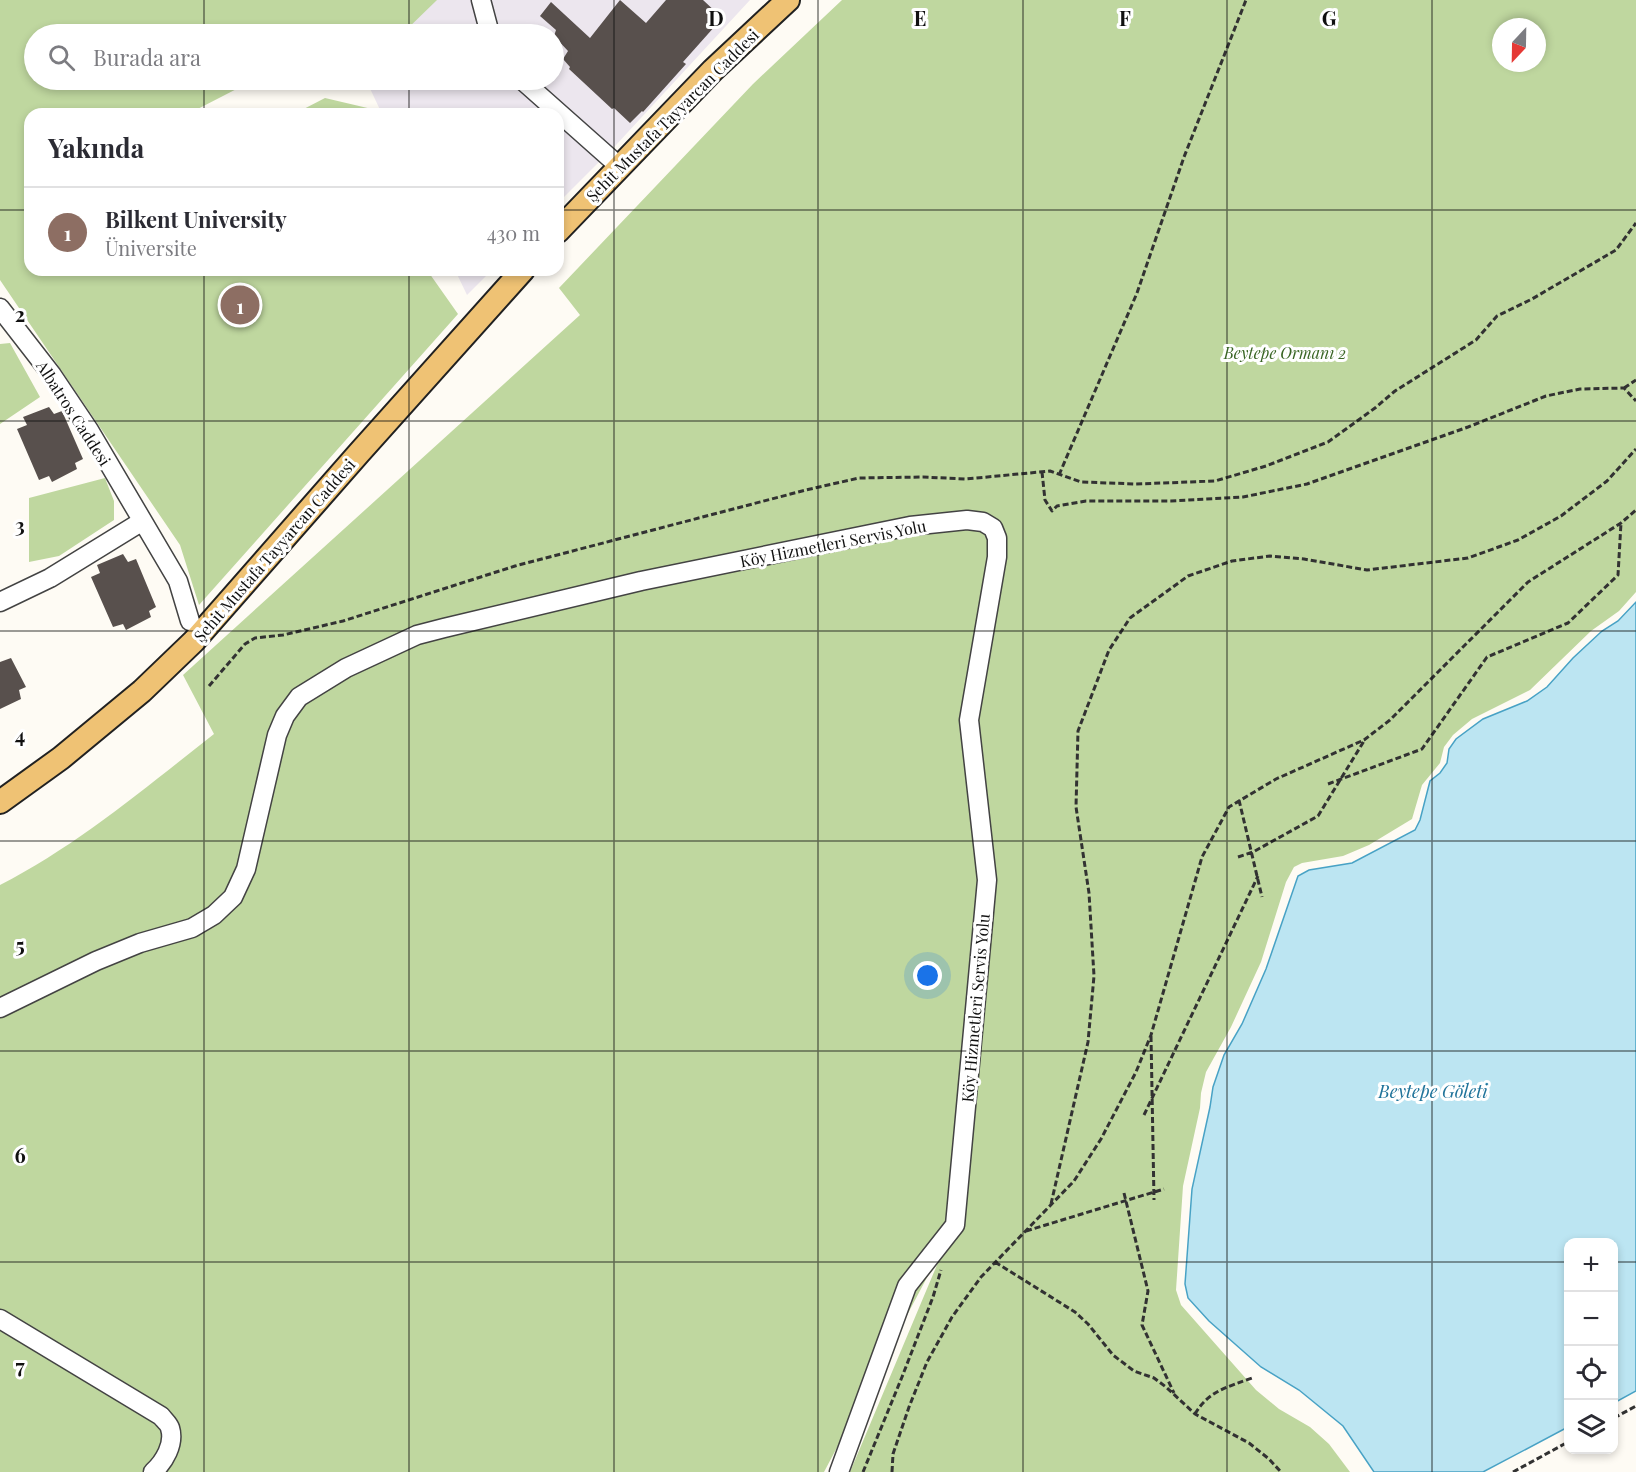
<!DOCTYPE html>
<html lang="tr">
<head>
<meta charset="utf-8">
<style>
  :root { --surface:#fff; --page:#f2f2f3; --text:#2b2b33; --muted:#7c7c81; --line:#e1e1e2; --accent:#db2777 }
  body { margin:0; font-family:"Playfair Display",serif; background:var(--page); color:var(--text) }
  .controls { position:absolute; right:18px; bottom:18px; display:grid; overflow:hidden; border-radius:12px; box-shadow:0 3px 9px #0003 }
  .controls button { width:54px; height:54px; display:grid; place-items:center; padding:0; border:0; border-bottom:2px solid var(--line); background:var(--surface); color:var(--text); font:30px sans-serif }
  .compass { position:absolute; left:1492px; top:18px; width:54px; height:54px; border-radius:50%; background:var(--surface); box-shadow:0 3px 9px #0003; rotate:202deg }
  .you { position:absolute; left:928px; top:976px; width:21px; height:21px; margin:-15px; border:4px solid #fff; border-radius:50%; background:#1a73e8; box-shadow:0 0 0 9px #1a73e833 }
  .badge { display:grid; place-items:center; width:39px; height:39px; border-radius:50%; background:var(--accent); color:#fff; font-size:20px; font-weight:700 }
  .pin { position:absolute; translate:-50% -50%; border:3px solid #fff; box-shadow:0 2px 6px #0006 }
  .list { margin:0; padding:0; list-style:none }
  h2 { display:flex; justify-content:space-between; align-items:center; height:78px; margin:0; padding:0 24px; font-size:26px }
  h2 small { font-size:20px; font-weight:400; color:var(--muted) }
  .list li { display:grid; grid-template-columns:39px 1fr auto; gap:18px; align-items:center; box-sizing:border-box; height:90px; padding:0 24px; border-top:2px solid var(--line) }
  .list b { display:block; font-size:22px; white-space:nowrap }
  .list p { margin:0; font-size:20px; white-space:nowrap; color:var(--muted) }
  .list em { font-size:20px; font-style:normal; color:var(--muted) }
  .icon { flex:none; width:33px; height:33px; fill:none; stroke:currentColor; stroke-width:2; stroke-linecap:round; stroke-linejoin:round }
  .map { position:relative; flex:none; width:1636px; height:1472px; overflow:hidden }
  .search { position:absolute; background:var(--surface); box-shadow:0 3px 9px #0003; left:24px; top:24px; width:540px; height:66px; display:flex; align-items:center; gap:15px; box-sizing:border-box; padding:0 21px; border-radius:33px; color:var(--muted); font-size:22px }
  .panel { position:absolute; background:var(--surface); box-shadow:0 3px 9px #0003; left:24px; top:108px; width:540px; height:168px; border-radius:18px }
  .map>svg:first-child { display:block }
</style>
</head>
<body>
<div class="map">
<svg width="1636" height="1472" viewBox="0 0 1636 1472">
  <rect width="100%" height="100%" fill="#fefbf4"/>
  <path fill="#ece6ee" d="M350,0h400l-134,145 -58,58v-89h-176l-16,-34h188v-46h-208z
    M455,270h37l-25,25z"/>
  <path fill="#bfd79f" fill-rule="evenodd" d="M0,0h437l-35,34h-368v46h220l-66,34h-158v156h397l31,44 -259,291 -19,-60 -180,-265z
    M842,0h794v592l-17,19 -28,20 -61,59 -58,29 -19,16 -9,12 -4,16 -18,22 -10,34 -43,26 -26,11 -41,7 -8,4 -8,15 -25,80 -30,65 -25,45 -5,21 -1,15 -17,78 -7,104 5,15 75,85 23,19 31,18 19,17 21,28h-500l100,-238 -126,238h-824v-587c78,-40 145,-97 214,-151l-31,-59 397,-360 -21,-27 194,-204zM1501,27h36v36h-36z
    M325,98l68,16h-99z
    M10,343l30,54 -40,27v-80z
    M105,478l9,23v19l-55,36 -30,6v-64z"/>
  <path fill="#bce5f2" stroke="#48a2c5" stroke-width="1.5" d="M1636,602v789l-22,12v-161h-46v185l-85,45h-109l-31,-46 -44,-36 -38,-23 -52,-46 -21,-23 -3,-14 7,-95 18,-82 3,-20 11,-32 18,-31 24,-55 32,-93 11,-6 43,-7 63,-33 5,-10 10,-39 10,-8 7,-10 2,-14 7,-10 27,-20 44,-18 20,-14 26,-29 29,-27 16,-10z"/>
  <path fill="#58504d" d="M620,0l26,23 20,-23h37l15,14 -6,7 4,4 -33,37 3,2 -43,48 -1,-1 -12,12 -16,-15 -2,1 -43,-40 1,-2 -7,-8 5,-8 -14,-15 2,-6 -16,-14 11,-14 39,36z
    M49,407l5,7 8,-3 21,48 -8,4 2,6 -25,13 -3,-6 -10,4 -22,-51 10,-4 -4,-8z
    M123,554l5,8 8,-3 20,48 -7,4 2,6 -25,13 -3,-6 -10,3 -22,-50 9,-4 -3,-8z
    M11,658l15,29 -7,3 2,9 -21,10v-47z"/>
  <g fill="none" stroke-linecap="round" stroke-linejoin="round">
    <defs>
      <path id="minor" d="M481,0l9,34
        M522,80l98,87
        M0,308l52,67 37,55 89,151 12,40
        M0,602l50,-24 91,-56
        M0,1008l96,-47 44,-18 52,-15 22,-13 19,-18 13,-28 31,-134 8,-19 14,-19 47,-29 71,-33 27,-7 197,-47 269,-55 57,-6 16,2 10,6 4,10v19l-28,163 18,160 -32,345 -48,61 -68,186
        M0,1319l161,97c3,4 8,8 9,12 5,16 -6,34 -17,44"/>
      <path id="major" d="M558,231l155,-161 75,-70
        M0,802l61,-44 81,-67 52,-50 165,-188 164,-183"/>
    </defs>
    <use href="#minor" stroke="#434343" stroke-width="21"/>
    <use href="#major" stroke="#212121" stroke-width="26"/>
    <path stroke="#323232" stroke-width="3" stroke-dasharray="6 3" stroke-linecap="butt" d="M1624,388l12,-8
      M1042,472l3,28 7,11 5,-5 29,-5h85l72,-4 64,-13 161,-57 78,-31 34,-7 44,-1 12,13
      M1059,475l78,-182 47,-136 62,-157
      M209,686l36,-42 10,-6 28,-3 60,-14 172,-55 291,-76 53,-12 64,-1 43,2 84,-8 31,11 55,2 79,-3 51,-15 62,-24 47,-34 20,-17 81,-51 21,-24 35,-17 84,-49 20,-27
      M1328,784l94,-35 65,-92 81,-34 50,-48 3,-52
      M1239,800l23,97
      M1238,857l15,-5 65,-36 46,-75
      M1151,1036l3,164
      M1144,1115l114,-239
      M1124,1193l24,98 -6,34 32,68
      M1051,1204l37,-162 6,-66 -5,-83 -13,-86 2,-76 31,-81 21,-32 58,-42 44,-15 38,-5 34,3 63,11 101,-12 50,-18 43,-24 46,-35 29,-32
      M1026,1231l138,-42
      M995,1262l80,50 13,12 25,31 21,16 20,7 12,9 29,27 54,29 20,16 12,13
      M1195,1414c13,-23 33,-27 57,-36
      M1614,1418l22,-12
      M863,1472l39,-95 31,-80 8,-27
      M892,1472l1,-18 16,-47 18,-45 25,-45 29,-40 93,-96 27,-42 35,-67 15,-37 51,-178 27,-50 47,-28 88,-39 26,-20 138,-138 93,-59 15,-13
      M1513,1472l55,-30"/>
    <use href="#minor" stroke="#fff" stroke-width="18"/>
    <use href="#major" stroke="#efc274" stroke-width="22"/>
  </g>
  <path fill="none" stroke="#101010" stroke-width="1.5" stroke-opacity="0.55" d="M204,0v34M409,0v34M614,0v1472M818,0v1472M1023,0v1472M1227,0v1472M1432,0v1472M204,80v34M409,80v34M0,210h30M558,210h1078M204,270v1202M409,270v1202M0,421h1636M0,631h1636M0,841h1636M0,1051h1636M0,1262h1568M1614,1262h22"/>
  <g text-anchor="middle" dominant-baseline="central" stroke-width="6" stroke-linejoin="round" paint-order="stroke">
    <g font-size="16" fill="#101010" stroke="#fff">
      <text transform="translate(672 115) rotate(-45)">Şehit Mustafa Tayyarcan Caddesi</text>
      <text transform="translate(74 413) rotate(57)">Albatros Caddesi</text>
      <text transform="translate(833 543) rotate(-11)">Köy Hizmetleri Servis Yolu</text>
      <text transform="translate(274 550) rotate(-49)">Şehit Mustafa Tayyarcan Caddesi</text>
      <text transform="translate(975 1008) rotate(-85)">Köy Hizmetleri Servis Yolu</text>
    </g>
    <g font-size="16" font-style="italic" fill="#396524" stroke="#fff">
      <text x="1285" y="352">Beytepe Ormanı 2</text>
    </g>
    <g font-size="18" font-style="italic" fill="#21749b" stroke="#fff">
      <text x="1433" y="1091">Beytepe Göleti</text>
    </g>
  </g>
  <g font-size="20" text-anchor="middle" font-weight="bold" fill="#101010" stroke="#fff" stroke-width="6" stroke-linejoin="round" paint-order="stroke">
    <text x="716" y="26">D</text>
    <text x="920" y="26">E</text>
    <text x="1125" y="26">F</text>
    <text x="1329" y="26">G</text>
    <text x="20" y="322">2</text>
    <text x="20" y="533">3</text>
    <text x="20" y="743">4</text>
    <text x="20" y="953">5</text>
    <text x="20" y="1163">6</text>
    <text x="20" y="1374">7</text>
  </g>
</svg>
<div class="controls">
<button>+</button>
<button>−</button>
<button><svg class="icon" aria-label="locate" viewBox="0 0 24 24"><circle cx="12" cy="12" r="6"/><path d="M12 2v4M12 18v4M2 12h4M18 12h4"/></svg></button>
<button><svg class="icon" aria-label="layers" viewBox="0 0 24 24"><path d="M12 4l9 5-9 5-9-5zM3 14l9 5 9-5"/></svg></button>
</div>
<svg class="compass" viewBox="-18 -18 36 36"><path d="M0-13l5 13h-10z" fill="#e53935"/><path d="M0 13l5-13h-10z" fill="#7c7c81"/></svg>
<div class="you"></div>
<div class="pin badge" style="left:240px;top:305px;background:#8d6e63">1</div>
<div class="search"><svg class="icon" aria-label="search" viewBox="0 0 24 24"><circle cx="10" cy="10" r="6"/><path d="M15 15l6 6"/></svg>Burada ara</div>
<section class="panel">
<h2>Yakında<small></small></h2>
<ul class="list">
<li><span class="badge" style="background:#8d6e63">1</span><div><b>Bilkent University</b><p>Üniversite</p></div><em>430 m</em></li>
</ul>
</section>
</div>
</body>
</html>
